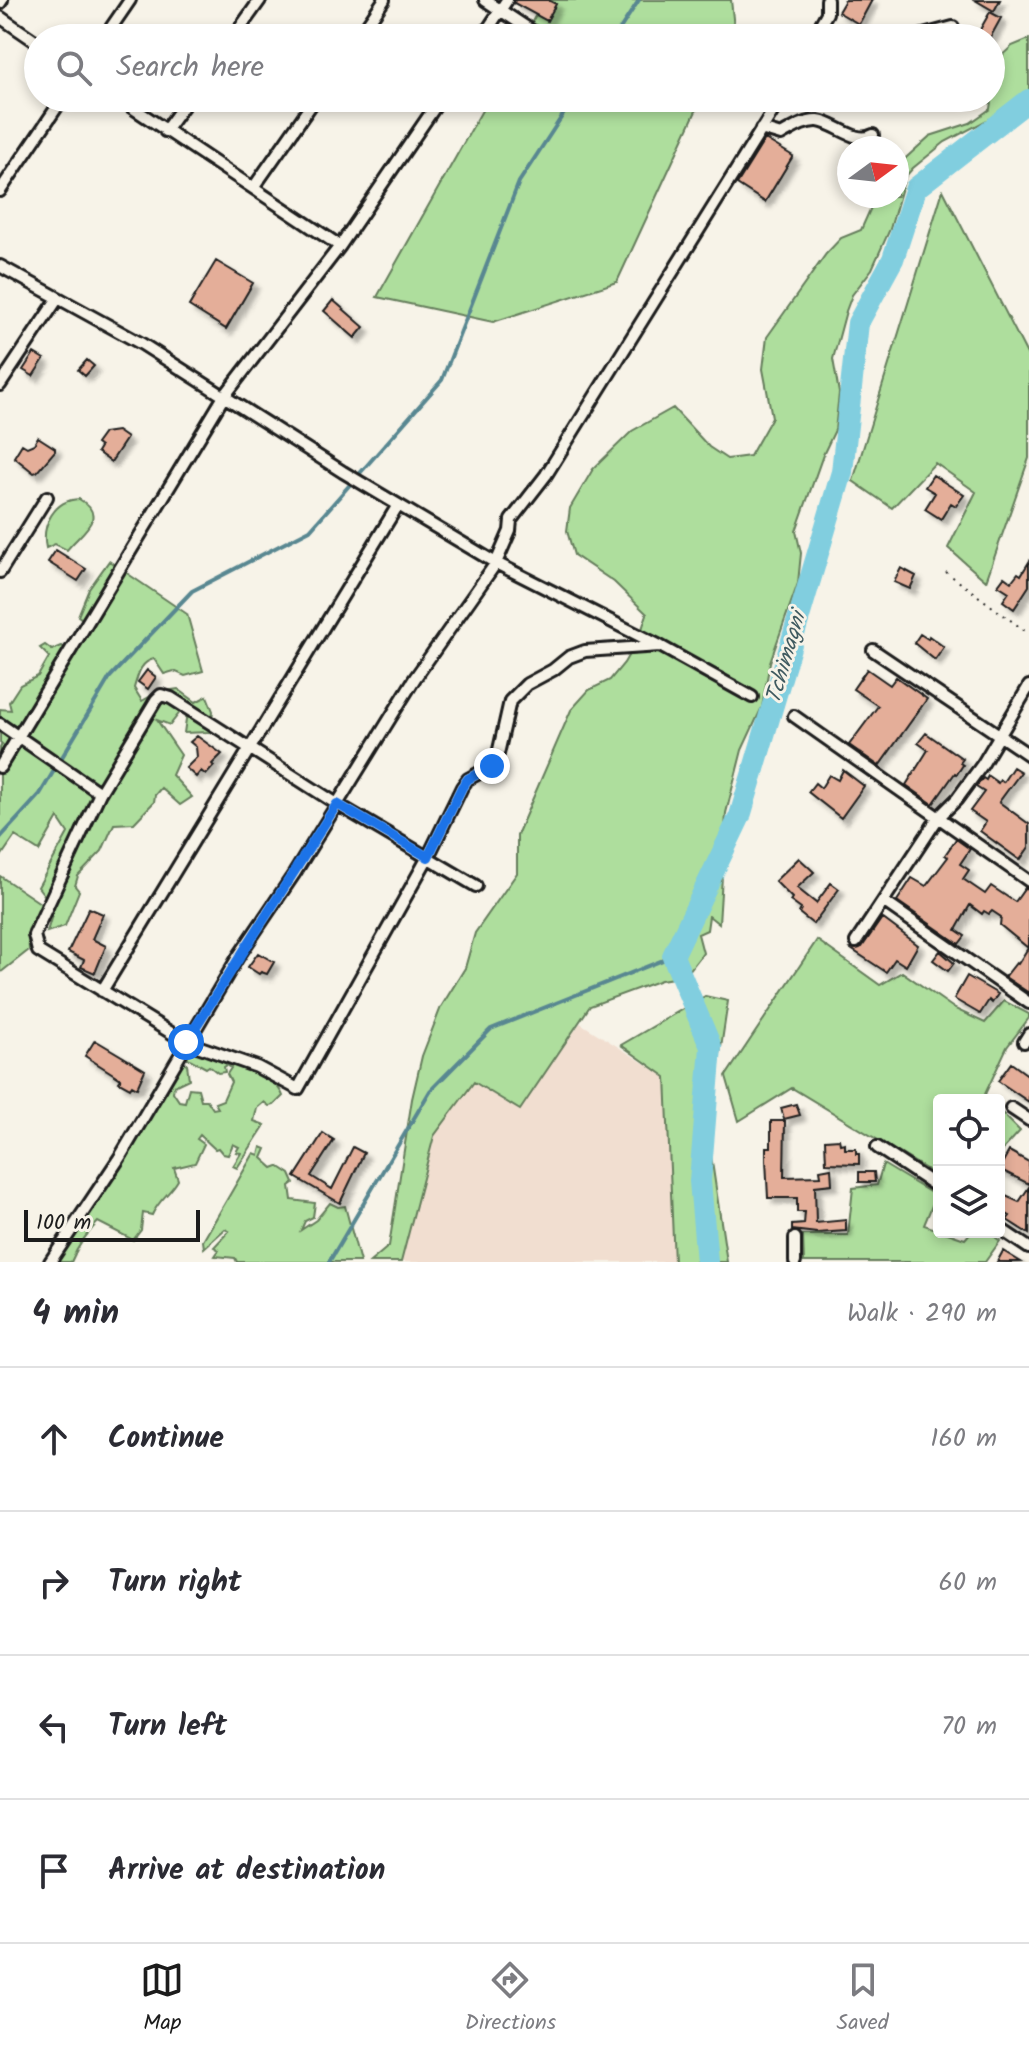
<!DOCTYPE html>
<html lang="en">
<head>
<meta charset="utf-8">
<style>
  :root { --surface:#fff; --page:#f7f7f7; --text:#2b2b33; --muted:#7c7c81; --line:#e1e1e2; --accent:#1c1c1c }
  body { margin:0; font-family:Kalam,sans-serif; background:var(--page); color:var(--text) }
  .controls { position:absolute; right:24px; bottom:24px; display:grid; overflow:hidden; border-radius:8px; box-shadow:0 4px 12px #0003 }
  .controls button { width:72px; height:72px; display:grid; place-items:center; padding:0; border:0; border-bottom:2px solid var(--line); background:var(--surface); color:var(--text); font:40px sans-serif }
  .compass { position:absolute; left:837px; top:136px; width:72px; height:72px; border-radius:50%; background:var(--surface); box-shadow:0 4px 12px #0003; rotate:75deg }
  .scale { position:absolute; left:24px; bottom:20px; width:176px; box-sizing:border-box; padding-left:8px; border:4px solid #1c1c1c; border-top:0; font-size:22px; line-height:28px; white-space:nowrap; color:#1c1c1c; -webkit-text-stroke:6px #f7f3e8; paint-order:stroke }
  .stop { position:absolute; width:24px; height:24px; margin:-18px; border:6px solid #1a73e8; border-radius:50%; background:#fff }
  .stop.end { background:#1a73e8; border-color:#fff; box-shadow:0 2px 8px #0008 }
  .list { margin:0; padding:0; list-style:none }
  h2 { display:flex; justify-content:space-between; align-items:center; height:104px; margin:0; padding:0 32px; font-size:34px }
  h2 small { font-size:26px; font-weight:400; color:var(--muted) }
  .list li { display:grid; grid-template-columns:52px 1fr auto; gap:24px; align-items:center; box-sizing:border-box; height:144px; padding:0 32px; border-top:2px solid var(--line) }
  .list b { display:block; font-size:30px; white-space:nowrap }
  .list em { font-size:26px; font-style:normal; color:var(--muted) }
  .icon { flex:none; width:44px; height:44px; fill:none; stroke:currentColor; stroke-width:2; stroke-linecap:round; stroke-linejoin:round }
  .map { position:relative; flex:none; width:1029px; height:1262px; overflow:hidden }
  .search { position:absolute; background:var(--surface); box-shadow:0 4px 12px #0003; left:24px; right:24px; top:24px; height:88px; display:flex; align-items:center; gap:20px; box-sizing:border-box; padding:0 28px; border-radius:44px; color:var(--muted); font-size:30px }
  .sheet { height:680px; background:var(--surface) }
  nav { display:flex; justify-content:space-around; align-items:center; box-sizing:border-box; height:112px; border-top:2px solid var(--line); background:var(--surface); font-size:22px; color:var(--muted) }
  nav a { display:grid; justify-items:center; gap:4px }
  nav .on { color:var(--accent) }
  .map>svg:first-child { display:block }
</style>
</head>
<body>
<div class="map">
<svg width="1029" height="1262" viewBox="0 0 1029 1262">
  <defs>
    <filter id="shadow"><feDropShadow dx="5.5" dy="5.5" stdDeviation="2" flood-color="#0004"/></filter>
  </defs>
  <rect width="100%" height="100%" fill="#f7f3e8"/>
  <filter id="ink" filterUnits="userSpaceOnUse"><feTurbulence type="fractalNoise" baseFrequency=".0125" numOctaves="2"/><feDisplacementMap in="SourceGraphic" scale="16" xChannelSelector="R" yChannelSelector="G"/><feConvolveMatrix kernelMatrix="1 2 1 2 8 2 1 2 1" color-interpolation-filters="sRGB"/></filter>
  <g filter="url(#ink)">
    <path fill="#f1ded0" d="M580,1023l86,54 8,185h-273l33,-126 40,-54 46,27z"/>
    <path fill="#aede9d" stroke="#657d5c" stroke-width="2" d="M544,0h187l3,28 -5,10h-206z
      M1029,39v53l-19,16 -65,34 -32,26 -8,9 -15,52 -18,40 -20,26 -6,16 -13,48 6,34 -4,37 -12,25 -27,76 5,22 -3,30 -28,79 -8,45 -20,43 -16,63 -7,111 -10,-8 -2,14 -9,4 5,19 -18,23 -24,4 -71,26 -70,104 -46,-28 -40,54 -33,126h-31l19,-16 23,-147 10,-43 19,-49 24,-39 10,-35 42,-60v-38l54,-125 18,-20 21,-10 14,-17 16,-28 7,-21 -33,-32 -40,-27 -7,-24 3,-23 23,-39 39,-38 41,-23 36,39 18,12 23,-3 22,-39 -9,-48 4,-32 59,-83 15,-16 20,-8 15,-34h21v-30l33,-30 40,-13 20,-14 7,-49 15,-14z
      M489,98h213l-85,184 -124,40 -116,-25z
      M943,190l86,168v100l-43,123 -38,-33 28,-56 -41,-29 -43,45 -39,-27z
      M79,499c31,18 1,34 -12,51l-12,-6 -9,4c-5,-23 8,-48 33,-49z
      M109,561l78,53 16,57 -18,5 -11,-5 -10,3 -10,-15c-14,3 -16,16 -20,29l8,13 16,-9 20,-3 18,13 11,-6 6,15 -3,21 -26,1 3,-21 -6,-1 -11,14 -13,-5 24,35 -9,20 20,22 -12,8 -19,-17 -6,7 -1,7 -20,21 -20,1 -12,27 -24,25 -3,10 4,5 -14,35 -18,6 7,-24 -16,-21 30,-54 -10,-15 -19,33 -24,-15 -15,22v-110l2,-4 -2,-2v-33l11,1 -2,-8 11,-17 18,-9 11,-19 -9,-9 5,-3 7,5 10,-4 12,10 19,-29 -15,-11 11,-27z
      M0,876l43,29 -15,25 1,20 -29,23z
      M817,940l63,45 22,-13 53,37 30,14 19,-22 25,13v4l-22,29 -22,47 5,6h-51v72l-3,3 -144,-87 -53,33 -13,-45z
      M705,996l23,5 -20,134 19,127h-53l-8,-185 -45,-32z
      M187,1046c25,9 86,23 96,50l-9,9 -5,1 -5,-4 -7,6 -3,13 11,4 -28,43 -4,-2 8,-13 -5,-1 3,-5 -6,-3 -5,11 -5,-1 -5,-6 -3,1 -15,-14 -3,4 7,5 -9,19 -21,5 4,12c-8,14 -19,19 -26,35l-9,-2 -2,17 -8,10 -35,-18c-11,12 -20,23 -27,40h-17l107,-164 20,-37 6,3 2,15 -15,7 -1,6 6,9 6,1 4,-14 9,1 3,11h6l6,9 5,-1 -3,-5 8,-3 8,-18 -4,-8 4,-6 -4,-3 -3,2 1,5 -7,1 -9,-7 -3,2 -22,-12z
      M999,1110l21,21 -21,23z
      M261,1147l5,2 -4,9 11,10 5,-2 12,8 4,9 -4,3 2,14 23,3 -2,14 -8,4 -4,9 15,-10 14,-17 8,4 7,-1 15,56h-123l-2,-4 -20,-2 4,-6 -5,-3 15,-16 -4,-2 -21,19 -1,-7 51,-88 5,2z
      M883,1164l53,32 -12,29 41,14 6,-7h18l11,9 -15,21h-181l-1,-27h45l5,-47 24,-3z"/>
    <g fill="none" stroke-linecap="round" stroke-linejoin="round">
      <path stroke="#598791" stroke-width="4" d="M614,38l25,-38
        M0,838l40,-44 70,-117 82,-86 118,-61 132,-150 77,-198 55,-84
        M329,1262l101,-171 61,-62 182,-73"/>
      <path stroke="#81cedf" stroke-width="22" d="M707,1262l-7,-81 11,-134 -38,-91 67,-140 102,-344 16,-149 35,-64 23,-71 113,-88"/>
    </g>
    <path fill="#e4ae99" stroke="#1c1c1c" stroke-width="2" filter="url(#shadow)" d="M515,0h33l8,4 -9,17 -33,-18z
      M845,0h27l-13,24 -21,-12z
      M975,0h25l-6,11z
      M990,12l11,6 -11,20h-8l-5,-3z
      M765,139l28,17 -28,46 -28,-18z
      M216,261l37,22 -27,46 -37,-23z
      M333,300l31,27 -9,11 -31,-27z
      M34,353l10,6 -11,17 -10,-6z
      M87,360l7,6 -9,10 -7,-6z
      M117,431l10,7 -16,24 -14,-10 3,-5 -4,-3 8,-11z
      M38,437l17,11v3l-18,21 -3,1 -20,-16 8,-13 5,3 7,-3z
      M933,475l31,20 -8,11 -5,-3 -10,16 -16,-10 10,-16 -10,-6z
      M56,550l30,19 -8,12 -30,-19z
      M1029,562v24l-15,23 -11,-8 6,-9 -11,-7 6,-8 7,5 7,-9 3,2z
      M901,568l15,8 -6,13 -16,-7z
      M920,634l8,5 1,-3 15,11 -9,13 -21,-17z
      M867,669l23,16 6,-8 31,22 -48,67 -30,-21 29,-39 -25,-17z
      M147,670l9,7 -8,12 -10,-7z
      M926,733l37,26 -3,4 3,2 -6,9 -2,-1 -22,31 -27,-19 22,-35 -10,-7z
      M197,736l25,18 -10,10 2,2 -8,9 -5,-4 -5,6 -10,-9 11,-11 -1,-10 -6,-5z
      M1013,767l8,5 -22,30 30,22v23l-9,13 -40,-29 6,-9 -16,-11 14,-19 -8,-5 7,-9 3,2 2,-4 10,7 2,-3 3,2z
      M843,770l21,16 -23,32 -33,-26 7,-9 6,5 8,-13 9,5z
      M956,839l14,10 -10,15 9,6 -6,9 22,15 6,-8 24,16 10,-14 4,1v104l-24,-16 11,-14 2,1 10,-16 -28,-23 1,-8 -9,-6 -3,3 -5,-3 -2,3 -12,-9 -14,25 9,6 -6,8 -62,-43 15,-23 14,8 22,-29 -3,-2z
      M799,858l15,14 -17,16 19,15 15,-20 8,6 -26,35 -14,-11 2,-4 -11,-8 2,-3 -17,-17z
      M89,908l14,6 -11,25 14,7 -11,27 -14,-6 3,-7 -16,-8z
      M882,918l36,27 -12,21 -11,-7 -9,13 -35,-23 11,-2z
      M940,951l14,12 -6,8 -15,-11z
      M258,953l16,9 -7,12 -6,-2 -2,2 -11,-7z
      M967,976l31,18 -6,9 -3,-3 -9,14 -26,-15z
      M95,1040l50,30 -8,18 -5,-3 -2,3 -11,-6 2,-3 -36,-23z
      M1011,1063l18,13v26l-31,-21z
      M796,1104l4,11 -16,4 -3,-11z
      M771,1121h14l-1,56 37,-1 -1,-6 11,-2 1,16 -17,2 1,37 30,-3v11l-29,2 -25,-3v-5l12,-1 1,-12h-8v-14h-29l-2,-38v-13h5z
      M323,1133l11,7 -23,36 21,13 21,-42 11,6 -24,50 -45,-26z
      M839,1139l1,5 5,-1v6h11v5h3v10l-33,-1 -1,-23z
      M1009,1151l20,11v22l-30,-15z
      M859,1172h15l1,10h-16z
      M1029,1187v47l-22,-14 3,-4 -11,-6v-17l20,9z
      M1003,1251l18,11h-24z"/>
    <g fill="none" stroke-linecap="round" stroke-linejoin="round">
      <defs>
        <path id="minor" d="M485,0l56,37
          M0,3l2,-3
          M0,17l38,26
          M816,32l44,6
          M814,36l13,-23v-13
          M104,38l26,-38
          M233,38l27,-38
          M358,38l26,-38
          M482,38l25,-38
          M912,38l41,-11
          M118,98l222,148
          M761,129l20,6c11,-6 24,-15 37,-14 18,2 38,24 55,14
          M165,131l24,-33
          M254,187l62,-89
          M0,191l63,-93
          M0,266l142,78 201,128 153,91 164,83 92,51
          M0,385l58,-87
          M0,572l47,-75
          M873,650l156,105
          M794,716l235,165
          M0,724l100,69
          M0,767l223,-369 117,-152 101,-148
          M476,886l-139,-82 -166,-106 -10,-3 -5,5 -56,93 -66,142 4,16 148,91 71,25 41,22 130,-232 34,-70 6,-8 24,-13 6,-12 12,-53 17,-17 26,-14 16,-13 16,-6 75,-5
          M883,901l146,102
          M856,942l82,-124 19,-19 25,-34 47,-79
          M102,991l296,-486
          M1024,1042l5,-8
          M1011,1108l18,12
          M877,1147l62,41
          M999,1228l30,20
          M795,1238v24
          M50,1262l70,-105 118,-200 56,-83 121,-196 81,-115 14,-32 1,-11 35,-45 235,-377"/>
      </defs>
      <use href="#minor" stroke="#1c1c1c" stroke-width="16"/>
      <path stroke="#1c1c1c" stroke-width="2" stroke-dasharray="2 6" stroke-linecap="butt" d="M946,572l83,62"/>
      <use href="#minor" stroke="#f7f3e8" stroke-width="10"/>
    </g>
  </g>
  <g fill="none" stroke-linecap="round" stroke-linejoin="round" filter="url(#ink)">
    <path stroke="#1a73e8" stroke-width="10" d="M186,1042l151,-238 91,53 34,-70 6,-8 24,-13"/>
  </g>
  <g text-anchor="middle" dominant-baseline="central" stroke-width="6" stroke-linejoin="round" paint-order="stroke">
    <g font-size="22" font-style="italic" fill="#3f5a60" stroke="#f7f3e8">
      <text transform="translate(787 658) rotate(-74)">Tchimagni</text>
    </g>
  </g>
</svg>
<div class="controls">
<button><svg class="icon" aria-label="locate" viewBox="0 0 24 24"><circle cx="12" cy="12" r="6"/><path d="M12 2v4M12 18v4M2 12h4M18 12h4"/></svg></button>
<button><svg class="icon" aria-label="layers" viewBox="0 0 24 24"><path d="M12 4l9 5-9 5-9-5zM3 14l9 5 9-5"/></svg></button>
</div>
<svg class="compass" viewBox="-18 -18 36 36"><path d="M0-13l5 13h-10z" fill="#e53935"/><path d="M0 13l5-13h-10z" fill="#7c7c81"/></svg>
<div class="scale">100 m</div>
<div class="stop" style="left:186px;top:1042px"></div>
<div class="stop end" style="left:492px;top:766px"></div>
<div class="search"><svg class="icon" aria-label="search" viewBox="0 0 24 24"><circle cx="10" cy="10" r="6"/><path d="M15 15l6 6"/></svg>Search here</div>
</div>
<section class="sheet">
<h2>4 min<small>Walk · 290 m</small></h2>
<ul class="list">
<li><svg class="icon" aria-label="ahead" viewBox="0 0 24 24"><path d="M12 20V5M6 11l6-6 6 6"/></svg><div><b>Continue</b></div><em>160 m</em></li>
<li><svg class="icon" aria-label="right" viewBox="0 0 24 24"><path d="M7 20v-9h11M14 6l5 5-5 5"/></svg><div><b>Turn right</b></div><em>60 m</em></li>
<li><svg class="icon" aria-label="left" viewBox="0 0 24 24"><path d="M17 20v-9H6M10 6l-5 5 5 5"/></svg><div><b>Turn left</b></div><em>70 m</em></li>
<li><svg class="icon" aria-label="arrive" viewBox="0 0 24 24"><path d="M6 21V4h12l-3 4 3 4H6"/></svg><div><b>Arrive at destination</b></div></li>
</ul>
</section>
<nav>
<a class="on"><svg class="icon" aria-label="map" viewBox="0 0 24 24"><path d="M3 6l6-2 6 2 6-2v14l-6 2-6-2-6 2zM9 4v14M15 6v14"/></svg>Map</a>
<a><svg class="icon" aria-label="directions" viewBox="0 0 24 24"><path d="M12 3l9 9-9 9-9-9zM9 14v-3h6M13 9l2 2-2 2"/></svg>Directions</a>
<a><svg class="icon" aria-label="saved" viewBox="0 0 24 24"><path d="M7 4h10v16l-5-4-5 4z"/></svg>Saved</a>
</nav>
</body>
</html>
